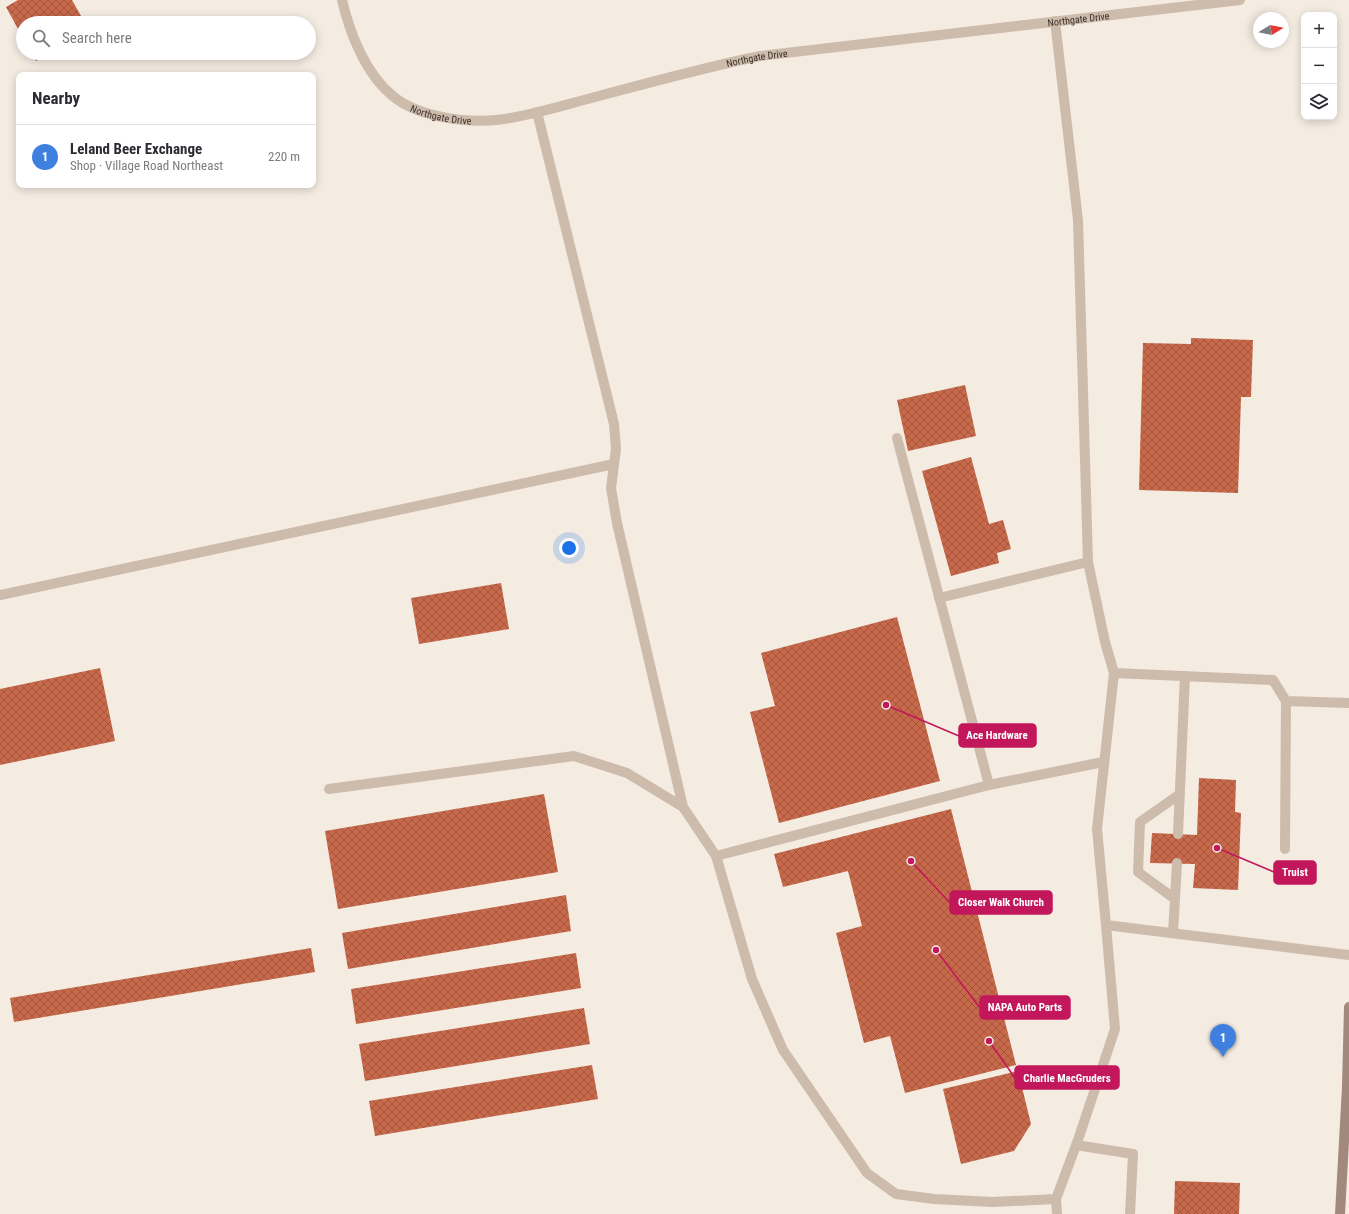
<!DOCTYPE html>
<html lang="en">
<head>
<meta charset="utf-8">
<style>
  :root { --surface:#fff; --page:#f2f2f3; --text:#2b2b33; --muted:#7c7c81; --line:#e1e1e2; --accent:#d93025 }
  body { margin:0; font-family:"Roboto Condensed",sans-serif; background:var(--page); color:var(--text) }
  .controls { position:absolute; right:12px; top:12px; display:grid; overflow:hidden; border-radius:8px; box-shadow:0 2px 10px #0003 }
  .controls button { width:36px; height:36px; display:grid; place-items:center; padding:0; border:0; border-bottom:1px solid var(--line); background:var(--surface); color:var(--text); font:20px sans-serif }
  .compass { position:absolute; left:1253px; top:12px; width:36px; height:36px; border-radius:50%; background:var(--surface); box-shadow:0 2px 10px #0003; rotate:80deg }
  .you { position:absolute; left:569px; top:548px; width:14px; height:14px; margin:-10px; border:3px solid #fff; border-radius:50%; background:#1a73e8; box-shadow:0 0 0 6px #1a73e833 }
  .badge { display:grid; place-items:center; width:26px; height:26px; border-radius:50%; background:var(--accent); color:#fff; font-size:13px; font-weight:700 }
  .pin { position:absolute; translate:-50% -33px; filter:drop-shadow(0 1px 2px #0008) }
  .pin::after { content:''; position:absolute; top:21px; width:14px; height:12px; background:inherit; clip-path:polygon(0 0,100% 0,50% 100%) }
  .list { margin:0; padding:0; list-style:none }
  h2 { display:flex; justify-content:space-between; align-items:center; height:52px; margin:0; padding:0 16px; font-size:17px }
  h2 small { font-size:13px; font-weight:400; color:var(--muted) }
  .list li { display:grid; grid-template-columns:26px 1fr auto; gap:12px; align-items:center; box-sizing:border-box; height:64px; padding:0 16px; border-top:1px solid var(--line) }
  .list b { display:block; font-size:15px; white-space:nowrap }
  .list p { margin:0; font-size:13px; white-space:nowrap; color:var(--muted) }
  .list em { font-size:13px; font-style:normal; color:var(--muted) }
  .icon { flex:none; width:22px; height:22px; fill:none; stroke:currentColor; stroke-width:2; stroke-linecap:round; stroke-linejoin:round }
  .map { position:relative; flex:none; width:1349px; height:1214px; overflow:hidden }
  .search { position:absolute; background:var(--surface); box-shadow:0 2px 10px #0003; left:16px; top:16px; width:300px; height:44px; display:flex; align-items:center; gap:10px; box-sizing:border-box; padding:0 14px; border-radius:22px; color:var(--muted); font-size:15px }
  .panel { position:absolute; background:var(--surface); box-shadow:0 2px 10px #0003; left:16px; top:72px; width:300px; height:116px; border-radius:8px }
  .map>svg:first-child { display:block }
</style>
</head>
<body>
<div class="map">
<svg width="1349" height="1214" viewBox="0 0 1349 1214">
  <defs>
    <pattern id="building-cross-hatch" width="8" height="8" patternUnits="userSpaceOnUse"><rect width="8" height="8" fill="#c8694b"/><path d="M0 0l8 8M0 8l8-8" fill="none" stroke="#a4573f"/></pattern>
  </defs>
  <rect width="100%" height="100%" fill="#f4ebe1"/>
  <path fill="url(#building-cross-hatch)" d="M18,0h54l13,23h-62v15l-17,-31z
    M31,53h19l-14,8z
    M1191,338l62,2 -2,57h-10l-3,96 -99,-3 4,-147 48,1z
    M965,385l11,51 -68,15 -11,-51z
    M971,457l18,67 14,-4 8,29 -14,4 2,10 -48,13 -29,-105z
    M501,583l8,46 -90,15 -8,-46z
    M897,617l43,164 -161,42 -29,-111 25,-6 -14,-53z
    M100,668l15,73 -115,24v-76z
    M1199,778l37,2 -1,32 6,1 -3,77 -45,-2 2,-24 -45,-1 2,-30 45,2z
    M544,794l14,78 -220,37 -13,-78z
    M951,809l65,256 -111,28 -15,-57 -26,7 -28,-110 26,-7 -14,-55 -65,16 -9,-33z
    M566,895l5,36 -223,38 -6,-36z
    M311,948l4,24 -301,50 -4,-24z
    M576,953l5,35 -225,36 -5,-35z
    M584,1008l6,36 -225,37 -6,-37z
    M592,1065l6,34 -223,37 -6,-35z
    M1018,1071l13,53 -17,27 -53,13 -18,-75z
    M1175,1181l65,2 -1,31h-65z"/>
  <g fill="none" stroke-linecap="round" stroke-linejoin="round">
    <path stroke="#cdbbac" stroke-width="10" d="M1055,21l23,199 10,342 17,80 9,31 -17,156 9,96 243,30
      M537,112l77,312 2,25 -5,39 6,35 66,284 33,49 36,123 31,71 84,123 29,21 38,5 59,3 63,-3
      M897,438l92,347 114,-23
      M0,595l614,-131
      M939,598l149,-36
      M1114,673l159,7 13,21
      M329,789l245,-33 53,17 56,34
      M1178,834l7,-158
      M1285,849l1,-148 63,2
      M716,856l273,-71
      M1175,899l-37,-27 2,-50 40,-28
      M1173,933l4,-70
      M1076,1145l57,9 -3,60
      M1057,1214l-1,-15 22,-59 37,-111 -9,-104"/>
    <path stroke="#cdbbac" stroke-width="10" id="s1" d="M342,0c8,34 24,75 52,97 25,20 71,26 102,23 31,-3 71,-16 103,-24 53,-14 107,-29 161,-40l480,-56"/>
    <path stroke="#a18a7d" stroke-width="10" d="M1340,1214l7,-127 2,-80"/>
  </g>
  <g text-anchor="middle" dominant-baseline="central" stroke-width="3" stroke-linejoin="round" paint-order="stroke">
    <g font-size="10" fill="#3b302b" stroke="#fbf5ee">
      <text stroke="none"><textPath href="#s1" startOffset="811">Northgate Drive</textPath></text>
      <text stroke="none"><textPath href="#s1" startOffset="487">Northgate Drive</textPath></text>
      <text stroke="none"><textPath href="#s1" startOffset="163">Northgate Drive</textPath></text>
    </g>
  </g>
  <path fill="none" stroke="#c2185b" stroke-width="1.5" d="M886 705L959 736M1217 848L1274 872M911 861L950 903M936 950L980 1008M989 1041L1015 1078"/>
  <g fill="#c2185b" stroke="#fbf5ee" stroke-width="1.5">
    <circle cx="886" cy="705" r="4"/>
    <circle cx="1217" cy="848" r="4"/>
    <circle cx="911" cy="861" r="4"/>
    <circle cx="936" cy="950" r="4"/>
    <circle cx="989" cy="1041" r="4"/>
  </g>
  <g fill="#c2185b" stroke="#c2185b" stroke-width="1.5">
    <rect x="959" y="724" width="77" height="23" rx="4"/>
    <rect x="1274" y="861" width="42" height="23" rx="4"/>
    <rect x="950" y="891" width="102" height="23" rx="4"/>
    <rect x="980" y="996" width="90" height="23" rx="4"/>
    <rect x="1015" y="1066" width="104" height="23" rx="4"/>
  </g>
  <g font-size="11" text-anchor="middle" font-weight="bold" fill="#fff">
    <text x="997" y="739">Ace Hardware</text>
    <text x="1295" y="876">Truist</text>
    <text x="1001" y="906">Closer Walk Church</text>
    <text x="1025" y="1011">NAPA Auto Parts</text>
    <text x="1067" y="1082">Charlie MacGruders</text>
  </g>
</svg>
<div class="controls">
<button>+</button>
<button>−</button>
<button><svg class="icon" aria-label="layers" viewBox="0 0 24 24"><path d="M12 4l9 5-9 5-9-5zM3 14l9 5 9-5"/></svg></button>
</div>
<svg class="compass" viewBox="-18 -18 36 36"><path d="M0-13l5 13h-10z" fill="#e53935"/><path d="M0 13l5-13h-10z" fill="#7c7c81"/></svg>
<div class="you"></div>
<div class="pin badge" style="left:1223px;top:1057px;background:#3f7fe0">1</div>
<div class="search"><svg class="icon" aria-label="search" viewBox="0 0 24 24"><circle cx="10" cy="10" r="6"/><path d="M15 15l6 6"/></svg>Search here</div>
<section class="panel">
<h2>Nearby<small></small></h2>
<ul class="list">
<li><span class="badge" style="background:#3f7fe0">1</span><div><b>Leland Beer Exchange</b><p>Shop · Village Road Northeast</p></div><em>220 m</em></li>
</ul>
</section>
</div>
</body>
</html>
